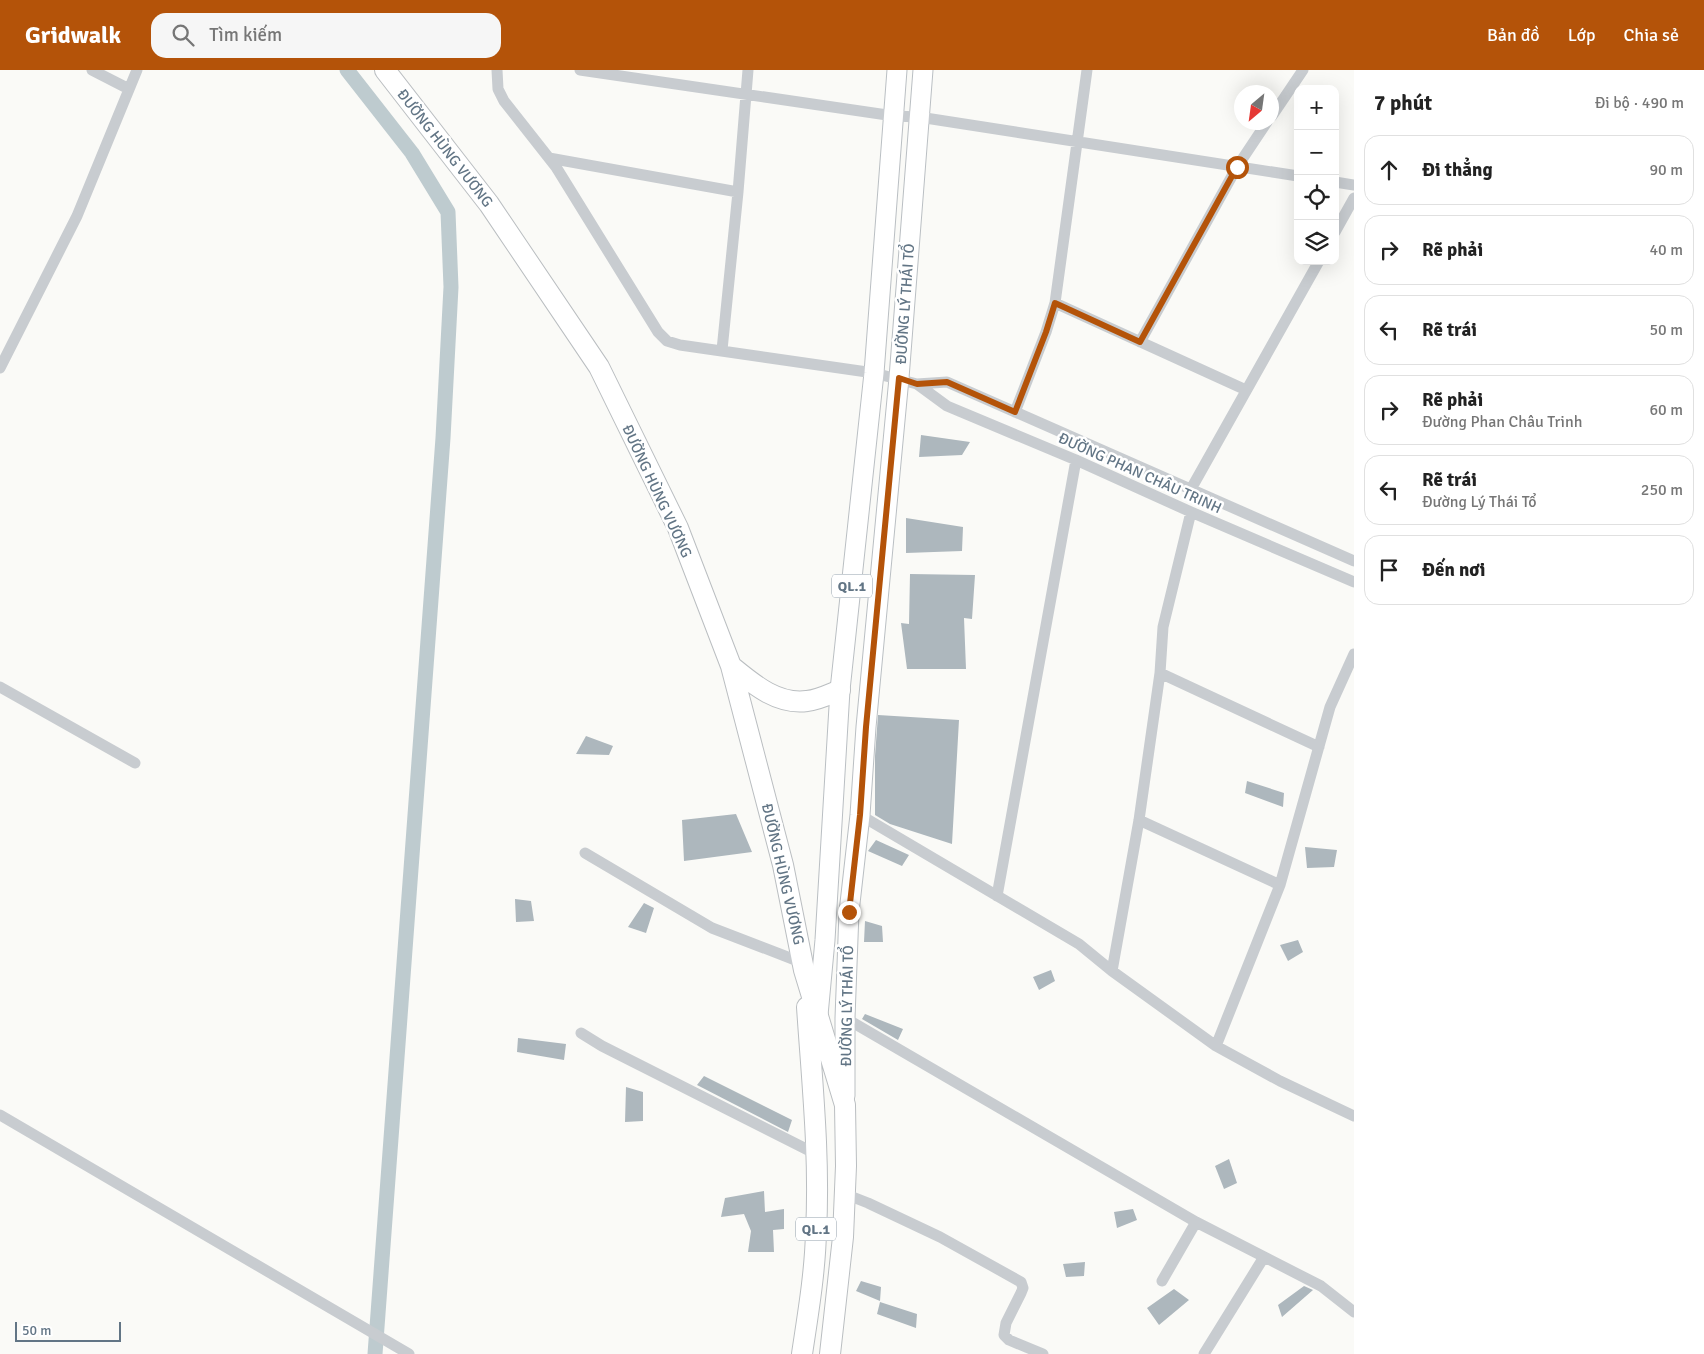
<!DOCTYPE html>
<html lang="vi">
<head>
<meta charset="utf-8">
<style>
  :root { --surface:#fff; --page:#f6f6f6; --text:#222; --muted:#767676; --line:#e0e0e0; --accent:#b45309 }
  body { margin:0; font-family:Signika,sans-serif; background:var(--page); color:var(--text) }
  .controls { position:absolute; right:15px; top:15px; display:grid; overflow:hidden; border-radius:10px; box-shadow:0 5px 20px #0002 }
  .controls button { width:45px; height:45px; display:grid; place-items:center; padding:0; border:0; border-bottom:1px solid var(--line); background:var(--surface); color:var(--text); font:25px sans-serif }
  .compass { position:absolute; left:1234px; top:15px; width:45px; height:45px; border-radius:50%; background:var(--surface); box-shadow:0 5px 20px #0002; rotate:209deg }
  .scale { position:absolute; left:15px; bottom:12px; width:106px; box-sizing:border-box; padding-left:5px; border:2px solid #627585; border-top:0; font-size:14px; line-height:18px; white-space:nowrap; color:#627585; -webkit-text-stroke:4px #fff; paint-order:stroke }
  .stop { position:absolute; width:15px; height:15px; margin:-11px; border:4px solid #b45309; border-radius:50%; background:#fff }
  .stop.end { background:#b45309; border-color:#fff; box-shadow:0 1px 5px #0008 }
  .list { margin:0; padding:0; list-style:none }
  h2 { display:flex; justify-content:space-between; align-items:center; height:65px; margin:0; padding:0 20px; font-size:21px }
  h2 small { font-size:16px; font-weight:400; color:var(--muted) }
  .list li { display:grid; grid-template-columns:32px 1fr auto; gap:15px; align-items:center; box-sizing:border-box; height:70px; margin:0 10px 10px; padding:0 10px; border:1px solid var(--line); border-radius:15px }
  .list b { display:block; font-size:19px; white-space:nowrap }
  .list p { margin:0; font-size:16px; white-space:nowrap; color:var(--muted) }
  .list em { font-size:16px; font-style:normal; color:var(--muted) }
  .icon { flex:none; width:28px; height:28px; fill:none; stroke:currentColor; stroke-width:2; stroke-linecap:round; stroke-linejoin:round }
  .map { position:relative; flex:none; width:1354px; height:1284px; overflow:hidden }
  header { display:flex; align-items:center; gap:30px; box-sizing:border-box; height:70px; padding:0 25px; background:var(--accent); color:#fff }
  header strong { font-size:24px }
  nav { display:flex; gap:28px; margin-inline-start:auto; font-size:18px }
  .search { width:350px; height:45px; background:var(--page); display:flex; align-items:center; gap:12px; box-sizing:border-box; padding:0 18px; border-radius:15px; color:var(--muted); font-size:19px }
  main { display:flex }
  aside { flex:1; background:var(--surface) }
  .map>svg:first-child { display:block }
</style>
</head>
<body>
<header>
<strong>Gridwalk</strong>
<div class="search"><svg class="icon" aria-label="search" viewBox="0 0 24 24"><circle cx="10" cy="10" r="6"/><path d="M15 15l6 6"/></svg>Tìm kiếm</div>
<nav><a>Bản đồ</a><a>Lớp</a><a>Chia sẻ</a></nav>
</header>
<main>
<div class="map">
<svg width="1354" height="1284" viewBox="0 0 1354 1284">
  <rect width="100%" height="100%" fill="#fafaf7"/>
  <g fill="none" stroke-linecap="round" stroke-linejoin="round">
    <path stroke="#becbcf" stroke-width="15" d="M347,0l65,83 36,59 3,75 -8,151 -68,916"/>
  </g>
  <path fill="#adb7bd" d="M921,365l49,7 -8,13 -43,2z
    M906,448l57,9 -1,24 -56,2z
    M910,504l65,1 -3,44 -8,-1 2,51h-59l-6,-46 8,1z
    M878,645l81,5 -7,124 -62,-20 -15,-9v-59z
    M586,666l27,10 -4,9 -33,-1z
    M1247,711l37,12 -1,14 -38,-14z
    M736,744l16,38 -68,9 -2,-41z
    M876,770l33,15 -7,11 -34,-15z
    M1305,777l32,3 -3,17 -27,1z
    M515,829l16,2 3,20 -18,1z
    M644,833l10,5 -8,25 -18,-6z
    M865,851l17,5 1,16h-19z
    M1298,870l5,12 -15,9 -8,-16z
    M1051,900l4,11 -16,9 -6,-13z
    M865,944l38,15 -5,11 -36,-21z
    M518,968l48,6 -2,16 -47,-8z
    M704,1006l88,44 -4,12 -91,-47z
    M626,1017l17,5v29l-18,1z
    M1229,1089l8,24 -13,6 -9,-23z
    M764,1121l1,21 19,-3v20l-11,1 1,22h-26l3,-21 -7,-17 -23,3 4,-19z
    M1133,1139l4,11 -20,8 -3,-16z
    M1085,1192l-1,14 -18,1 -3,-13z
    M861,1211l20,6 -1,14 -24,-10z
    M1304,1216l9,4 -31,27 -4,-12z
    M1174,1219l15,11 -30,25 -12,-17z
    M880,1232l37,12 -1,14 -39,-14z"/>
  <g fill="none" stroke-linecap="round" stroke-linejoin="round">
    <defs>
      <path id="primary" d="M818,945l7,-75 15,-250 34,-317 23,-303
        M845,1026v-78l4,-106 11,-97 6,-88 33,-349 24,-308"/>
      <path id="trunk" d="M385,0l104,134 110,163 79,161 53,138 52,199 21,105 41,135 1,61 -3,71 -13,117
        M731,596c22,18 46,39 76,35 11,-1 23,-7 33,-11
        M802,1284c6,-40 13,-81 14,-122 4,-75 -4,-150 -9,-225"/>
    </defs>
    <use href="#primary" stroke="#babfc3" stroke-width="21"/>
    <use href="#trunk" stroke="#babec1" stroke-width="22"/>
    <path stroke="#c8ccd0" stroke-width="11" d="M92,0l37,19
      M497,0l1,19 6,12 52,66 102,165 9,9 13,4 194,28 43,11 30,-2 407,179
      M580,0l314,46 25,1 379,59
      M1272,46l31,-46
      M549,88l189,34
      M1335,112l19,3
      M1335,162l19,-34
      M1055,233l191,87
      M1140,272l97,-175 30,-45
      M722,280l16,-158 10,-122
      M0,298l77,-152 60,-146
      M917,314l30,22 129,54 115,52 163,70
      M1015,342l31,-80 9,-29 32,-233
      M1191,419l128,-228
      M1160,603l159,74
      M0,617l135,76
      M860,745l219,129 33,27 104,75 64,35 74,35
      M1139,750l141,65
      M585,783l127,75 91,35
      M997,826l79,-436
      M1112,901l27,-151 21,-147 3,-46 28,-115
      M845,948l351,204 125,64 33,26
      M581,963l21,13 214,108
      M1216,976l64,-161 50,-178 24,-53
      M0,1045l409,239
      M845,1124l23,9 72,34 81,45 2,6 -2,5 -15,30 -2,12 5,5 34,14
      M1162,1211l34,-59
      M1204,1284l60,-97"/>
    <use href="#primary" stroke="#fff" stroke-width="19"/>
    <use href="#trunk" stroke="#fff" stroke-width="20"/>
  </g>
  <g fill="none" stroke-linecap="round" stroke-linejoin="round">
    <path stroke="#b45309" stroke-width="6" d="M849,842l11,-97 6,-88 33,-349 18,6 30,-2 68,30 31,-80 9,-29 85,39 97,-175"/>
  </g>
  <g text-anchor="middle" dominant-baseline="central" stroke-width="5" stroke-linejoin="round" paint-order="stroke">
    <g fill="#fff" stroke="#919eaa" stroke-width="1">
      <rect x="832" y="504.5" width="40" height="23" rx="4"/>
      <rect x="796" y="1147.5" width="40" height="23" rx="4"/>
    </g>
    <g font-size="14" font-weight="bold" fill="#627585">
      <text x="852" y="516">QL.1</text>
      <text x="816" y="1159">QL.1</text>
    </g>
    <g font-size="15" fill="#627585" stroke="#fff">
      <text transform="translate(445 78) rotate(52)">ĐƯỜNG HÙNG VƯƠNG</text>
      <text transform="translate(905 234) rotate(-86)">ĐƯỜNG LÝ THÁI TỔ</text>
      <text transform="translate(1140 403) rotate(24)">ĐƯỜNG PHAN CHÂU TRINH</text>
      <text transform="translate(657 421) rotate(65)">ĐƯỜNG HÙNG VƯƠNG</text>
      <text transform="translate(783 804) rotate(77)">ĐƯỜNG HÙNG VƯƠNG</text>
      <text transform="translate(847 936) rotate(-89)">ĐƯỜNG LÝ THÁI TỔ</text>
    </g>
  </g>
</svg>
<div class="controls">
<button>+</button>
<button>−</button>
<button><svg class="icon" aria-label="locate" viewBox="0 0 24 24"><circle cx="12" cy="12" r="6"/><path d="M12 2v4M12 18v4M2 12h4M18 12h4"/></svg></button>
<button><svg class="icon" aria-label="layers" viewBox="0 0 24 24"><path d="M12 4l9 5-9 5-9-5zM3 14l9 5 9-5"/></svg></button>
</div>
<svg class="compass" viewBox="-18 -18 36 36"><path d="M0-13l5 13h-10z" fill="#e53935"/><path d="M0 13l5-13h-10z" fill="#767676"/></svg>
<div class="scale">50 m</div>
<div class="stop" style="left:1237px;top:97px"></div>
<div class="stop end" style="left:849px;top:842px"></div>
</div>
<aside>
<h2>7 phút<small>Đi bộ · 490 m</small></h2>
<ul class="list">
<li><svg class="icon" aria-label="ahead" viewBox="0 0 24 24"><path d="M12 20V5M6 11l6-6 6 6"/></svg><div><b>Đi thẳng</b></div><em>90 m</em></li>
<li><svg class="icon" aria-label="right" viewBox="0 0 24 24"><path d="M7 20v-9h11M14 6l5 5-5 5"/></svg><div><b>Rẽ phải</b></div><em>40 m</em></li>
<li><svg class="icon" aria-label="left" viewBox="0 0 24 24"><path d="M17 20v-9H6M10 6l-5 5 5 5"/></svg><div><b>Rẽ trái</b></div><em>50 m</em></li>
<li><svg class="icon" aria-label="right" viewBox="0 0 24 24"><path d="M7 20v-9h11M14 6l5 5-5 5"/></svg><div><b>Rẽ phải</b><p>Đường Phan Châu Trinh</p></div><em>60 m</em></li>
<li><svg class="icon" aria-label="left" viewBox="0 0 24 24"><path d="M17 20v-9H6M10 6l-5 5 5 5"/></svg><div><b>Rẽ trái</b><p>Đường Lý Thái Tổ</p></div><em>250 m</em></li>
<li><svg class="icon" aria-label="arrive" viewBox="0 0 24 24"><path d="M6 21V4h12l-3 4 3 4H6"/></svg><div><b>Đến nơi</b></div></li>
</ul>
</aside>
</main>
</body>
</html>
